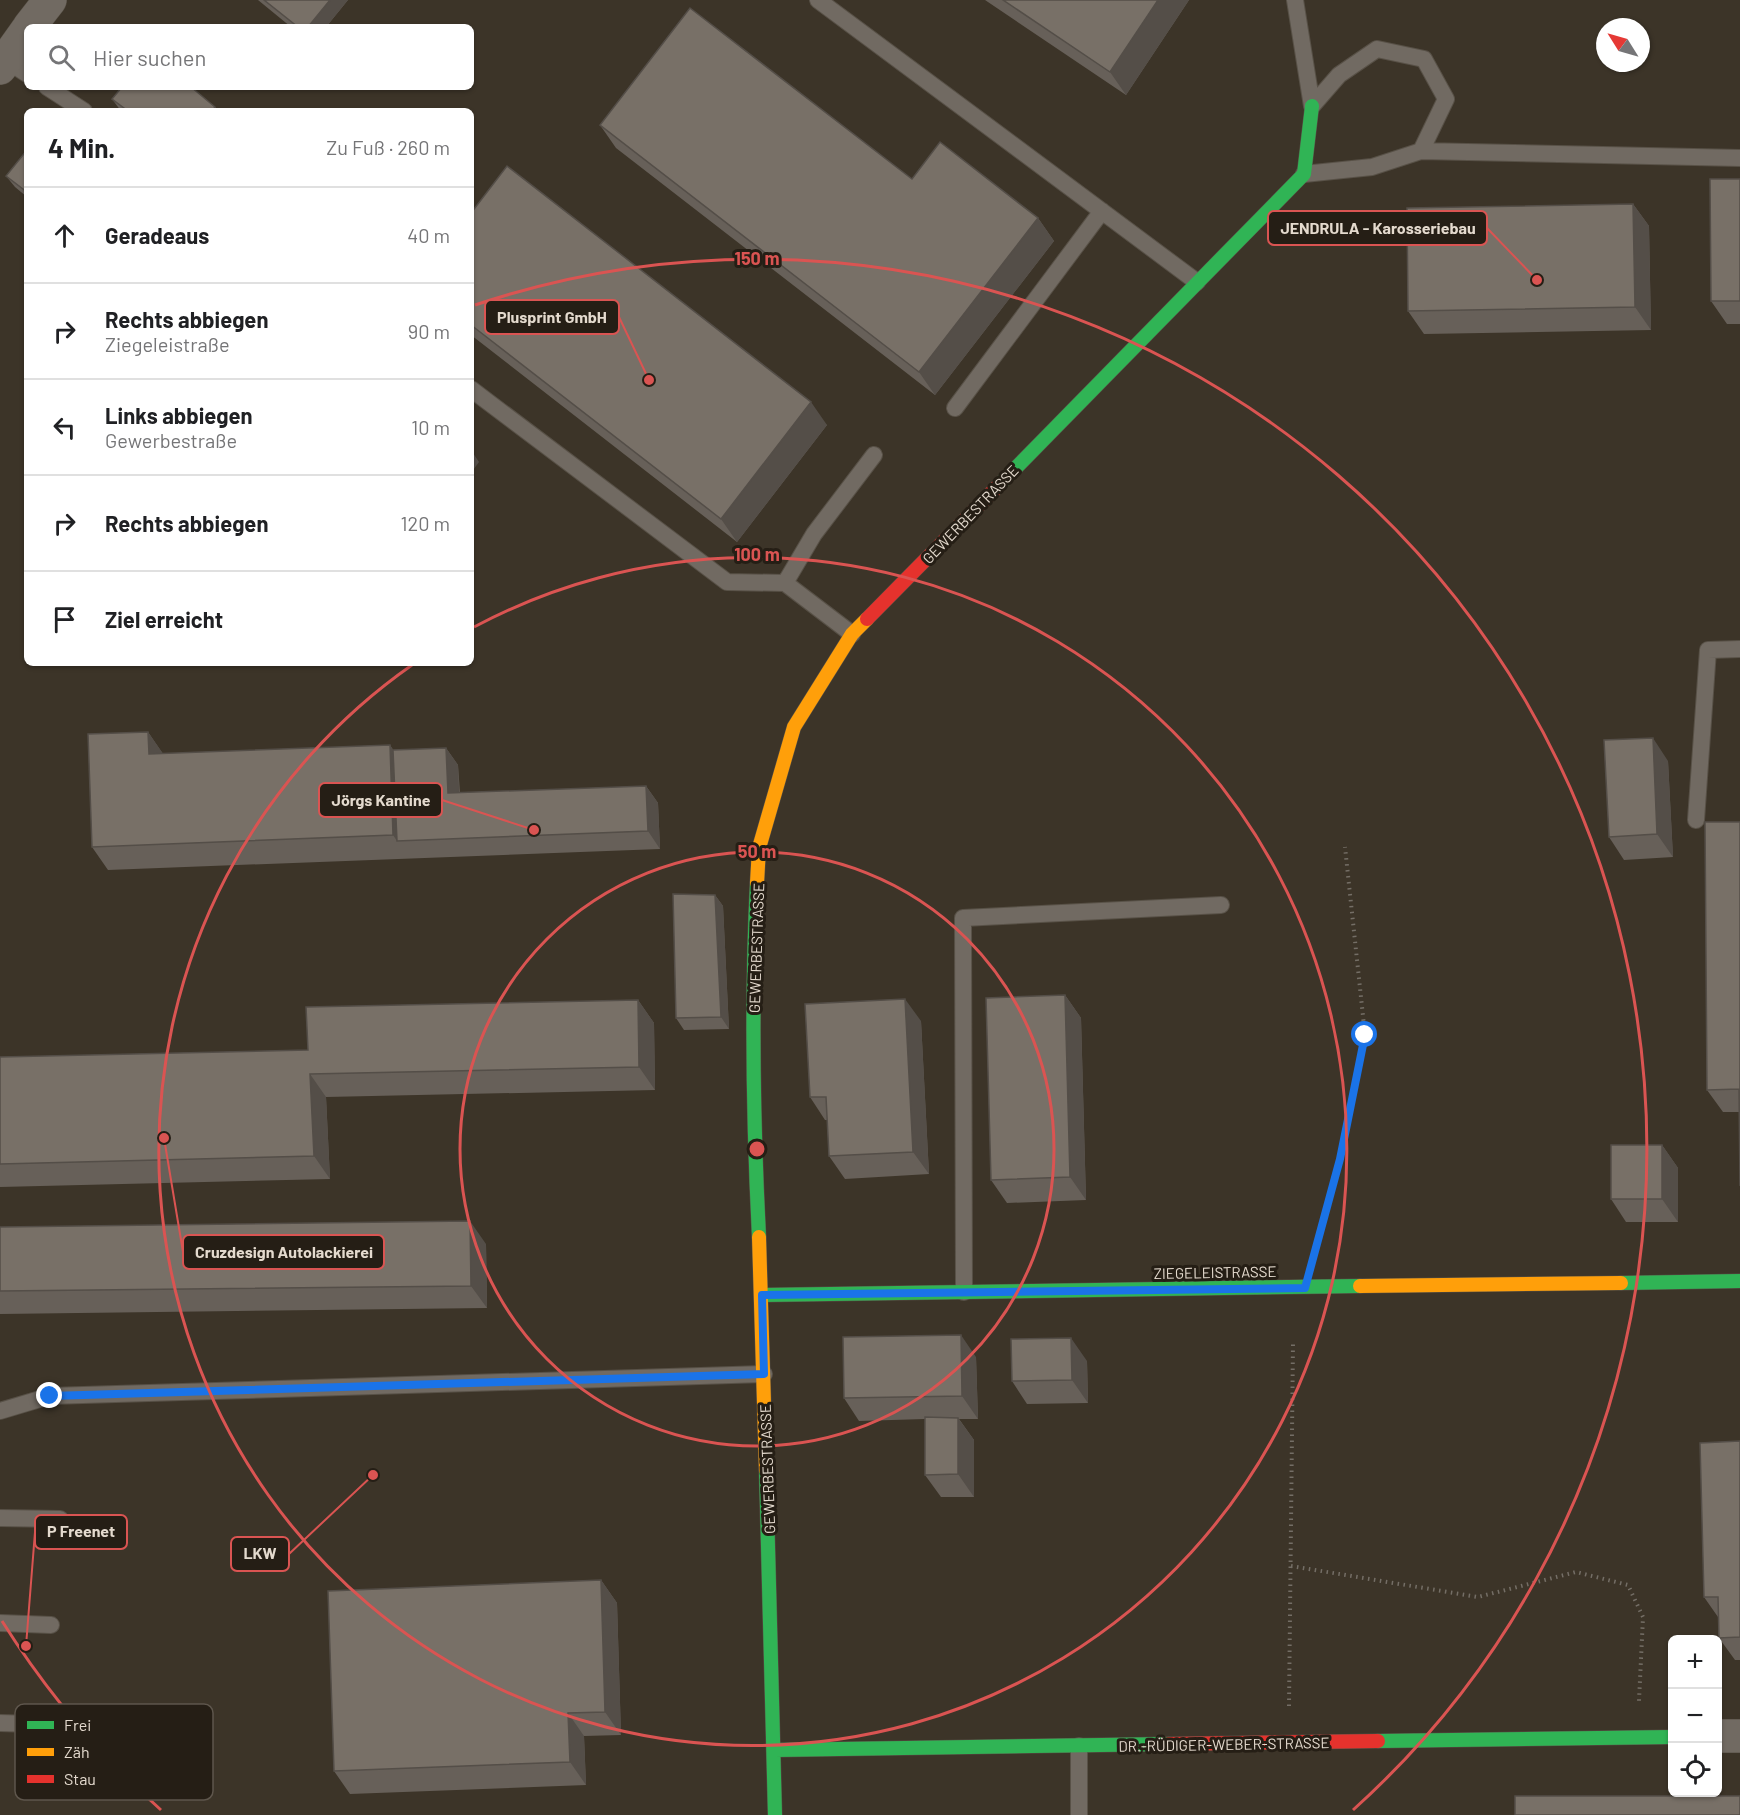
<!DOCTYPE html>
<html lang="de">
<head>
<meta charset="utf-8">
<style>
  :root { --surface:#fff; --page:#f6f6f6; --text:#202124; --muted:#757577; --line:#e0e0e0 }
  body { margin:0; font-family:Barlow,sans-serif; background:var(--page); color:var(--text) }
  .controls { position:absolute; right:18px; bottom:18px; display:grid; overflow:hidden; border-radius:9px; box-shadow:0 2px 4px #0004 }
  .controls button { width:54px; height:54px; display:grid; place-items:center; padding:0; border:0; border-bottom:2px solid var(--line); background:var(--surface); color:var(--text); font:30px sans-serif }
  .compass { position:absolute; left:1596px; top:18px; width:54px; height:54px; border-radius:50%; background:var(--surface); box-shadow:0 2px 4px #0004; rotate:307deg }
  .stop { position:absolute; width:18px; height:18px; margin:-14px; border:4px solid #1a73e8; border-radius:50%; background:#fff }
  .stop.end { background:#1a73e8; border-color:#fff; box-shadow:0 2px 6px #0008 }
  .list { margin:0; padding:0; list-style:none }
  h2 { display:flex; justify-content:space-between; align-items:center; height:78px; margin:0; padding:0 24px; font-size:26px }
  h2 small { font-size:20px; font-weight:400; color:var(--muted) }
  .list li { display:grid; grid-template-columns:39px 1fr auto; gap:18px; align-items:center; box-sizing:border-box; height:96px; padding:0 24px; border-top:2px solid var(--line) }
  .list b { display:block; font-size:22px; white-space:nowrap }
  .list p { margin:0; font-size:20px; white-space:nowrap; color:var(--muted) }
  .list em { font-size:20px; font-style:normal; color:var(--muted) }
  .icon { flex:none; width:33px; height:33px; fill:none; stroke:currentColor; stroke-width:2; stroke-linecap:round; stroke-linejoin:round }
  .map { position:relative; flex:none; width:1740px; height:1815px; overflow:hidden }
  .search { position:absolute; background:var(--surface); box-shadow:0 2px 4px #0004; left:24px; top:24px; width:450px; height:66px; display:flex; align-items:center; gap:15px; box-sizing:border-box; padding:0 21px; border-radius:9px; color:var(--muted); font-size:22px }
  .panel { position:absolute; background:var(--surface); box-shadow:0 2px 4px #0004; left:24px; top:108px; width:450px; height:558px; border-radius:9px }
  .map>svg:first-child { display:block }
</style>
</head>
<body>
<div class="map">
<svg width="1740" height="1815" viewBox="0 0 1740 1815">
  <rect width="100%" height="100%" fill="#3c3428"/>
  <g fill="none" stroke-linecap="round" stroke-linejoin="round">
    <defs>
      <path id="lane" d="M818,0l379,282
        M1295,0l17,106
        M6,60l21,14
        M47,87l37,24
        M1421,151l319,7
        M1304,174l68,-7 49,-16 25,-52 -22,-40 -47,-10 -38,26 -27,31
        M471,389l256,193 58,1 67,51
        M955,408l147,-197
        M785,583l29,-49 60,-79
        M1696,820l12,-170 32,-1
        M964,1292l-1,-374 258,-13
        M0,1411l50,-15 714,-22
        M0,1518l60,1
        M0,1623l51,2
        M0,1723l33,1
        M1079,1815v-69"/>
      <path id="street" d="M29,27l21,-27
        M0,68l27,-38
        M1718,1736h22"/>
      <path id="fast" d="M999,485l305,-311 8,-68
        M757,883c-6,118 -4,236 2,354
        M1621,1283l119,-2
        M762,1295l598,-9
        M766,1470l9,345
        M1378,1741l294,-4
        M775,1750l394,-6"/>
      <path id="slow" d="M757,883l2,-35 35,-121 58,-93 15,-15
        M759,1237l7,233
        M1360,1286l261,-3"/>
      <path id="jam" d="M867,619l132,-134
        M1169,1744l209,-3"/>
    </defs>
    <use href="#lane" stroke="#585147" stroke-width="18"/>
    <use href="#street" stroke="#585147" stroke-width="34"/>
    <use href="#fast" stroke="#585147" stroke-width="15"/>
    <use href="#slow" stroke="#585147" stroke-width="15"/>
    <use href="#jam" stroke="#585147" stroke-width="15"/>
    <path stroke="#746e66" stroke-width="4" stroke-dasharray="1.5 4.5" stroke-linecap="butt" d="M1316,1249l24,-90 25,-124 -20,-188
      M1291,1566l187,31 98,-25 52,13 15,32 -4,84
      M1289,1706l4,-364"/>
    <use href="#lane" stroke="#716a62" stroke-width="16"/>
    <use href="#street" stroke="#716a62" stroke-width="33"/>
    <use href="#fast" stroke="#30b455" stroke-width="14"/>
    <use href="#slow" stroke="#ff9f0a" stroke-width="14"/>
    <use href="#jam" stroke="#e5322d" stroke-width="14"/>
  </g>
  <path fill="#676059" d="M258,0h90l-22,27h-35z
    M985,0h204l-63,95z
    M112,99l103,8 3,4h-97z
    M600,125l312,54 126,39 16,23 -119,154 -319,-247z
    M27,150v47l-12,-10 -9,-11z
    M1740,179v145h-13l-16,-23z
    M1633,204l16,22 2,104 -227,4 -16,-23z
    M471,213l356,212 -90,117 -266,-207z
    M148,732l15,22 227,-9 3,5 53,-2 12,17 2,28 186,-7 12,17 2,46 -552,21 -16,-23z
    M1668,761l5,96 -49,3 -15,-23z
    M1740,822v364l-1,-74h-16l-16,-22z
    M715,895l8,11 6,123 -45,1 -8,-12z
    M1065,995l16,23 5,182 -79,3 -16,-23z
    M638,1000l16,23 1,67 -329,7 4,82 -330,8v-130l308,-7z
    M921,1021l8,153 -84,5 -16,-23 -2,-36h-2l-15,-23z
    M1662,1145l16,23v54h-52l-15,-23z
    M0,1227l486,17 1,64 -487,6z
    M976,1357l2,62h-19l15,21v57h-33l-16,-22v-56l-66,2 -15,-23z
    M1087,1361l1,42 -61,1 -15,-23z
    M1740,1441v219h-5l-16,-22 -1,-21 -14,-20z
    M601,1580l16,23 4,132 -37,1 2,49 -236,9 -16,-23z"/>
  <path fill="#544e48" d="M330,0h18l-22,27h-18z
    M1158,0h31l-63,95 -16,-23z
    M1633,204l16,22 2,104 -16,-23z
    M1038,218l16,23 -119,154 -16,-23z
    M811,402l16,23 -90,117 -16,-23z
    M471,450l8,12 -8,11z
    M148,732l16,23 -15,-1z
    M1653,738l15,23 5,96 -16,-23z
    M390,745l15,22 -8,74 -4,-6z
    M446,748l12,17 2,46 -12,-18z
    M646,786l12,17 2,46 -12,-18z
    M715,895l8,11 6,123 -8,-12z
    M1065,995l16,23 5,182 -16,-23z
    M905,999l16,22 8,153 -16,-22z
    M638,1000l16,23 1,67 -16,-23z
    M310,1074l16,23 4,82 -16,-23z
    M1662,1145l16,23v54l-16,-23z
    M470,1221l16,23 1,64 -16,-22z
    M961,1335l15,22 2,62 -16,-23z
    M1071,1338l16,23 1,42 -16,-23z
    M958,1418l16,22v57l-16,-23z
    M601,1580l16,23 4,132 -16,-23z
    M568,1713l16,23 2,49 -16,-23z"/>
  <path fill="#787067" stroke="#544e48" stroke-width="1.5" d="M264,0h66l-22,27h-10z
    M1003,0h155l-48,72z
    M690,8l222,171 28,-37 98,76 -119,154 -319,-247z
    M122,87h69l24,20 -3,4h-84l-16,-12z
    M27,150v42l-21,-16z
    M507,166l304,236 -90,117 -250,-194v-112z
    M1710,179h30v122h-29z
    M1633,204l2,103 -227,4 -1,-103z
    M148,732l1,22 241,-9 3,90 -301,12 -4,-113z
    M1653,738l4,96 -48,3 -5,-97z
    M446,748l2,45 198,-7 2,45 -251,10 -4,-91z
    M1705,822h35v364l-1,-97 -32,1z
    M673,894l42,1 6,122 -45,1z
    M1065,995l5,182 -79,3 -5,-182z
    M905,999l8,153 -84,4 -3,-59h-16l-5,-93z
    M638,1000l1,67 -329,7 4,82 -314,8v-107l308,-7 -2,-43z
    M1611,1145h51v54h-51z
    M470,1221l1,65 -471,5v-64z
    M961,1335l1,61 -118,2 -1,-61z
    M1071,1338l1,42 -60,1 -1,-42z
    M925,1417l33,1v56l-33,1z
    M1740,1441v196l-21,1 -1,-41h-14l-4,-154z
    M601,1580l4,132 -37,1 2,49 -236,9 -6,-180z
    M1515,1796h225v19h-225z"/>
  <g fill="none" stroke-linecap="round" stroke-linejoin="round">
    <path stroke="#1a73e8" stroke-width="8" d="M50,1396l714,-22 -2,-79 543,-7 35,-129 25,-124"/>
  </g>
  <g fill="none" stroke="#da5452" stroke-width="3">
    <circle cx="757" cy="1149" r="297"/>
    <path d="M474 627A594 594 0 1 1 412 665"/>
    <path d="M161 1810A890 890 0 0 1 2 1621M475 305A890 890 0 0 1 1353 1810"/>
  </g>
  <g text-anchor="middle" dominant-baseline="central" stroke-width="6" stroke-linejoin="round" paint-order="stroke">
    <g font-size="15" fill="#e4dace" stroke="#251e15">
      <text transform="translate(970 514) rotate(-46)">GEWERBESTRASSE</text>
      <text transform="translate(756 948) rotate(-88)">GEWERBESTRASSE</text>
      <text transform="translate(1215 1272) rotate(-1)">ZIEGELEISTRASSE</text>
      <text transform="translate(767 1469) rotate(-92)">GEWERBESTRASSE</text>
      <text transform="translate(1224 1744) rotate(-1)">DR.-RÜDIGER-WEBER-STRASSE</text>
    </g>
  </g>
  <rect x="15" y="1704" width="198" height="96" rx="9" fill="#251e15" stroke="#5e564c" stroke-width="1.5"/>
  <rect x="27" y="1721" width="27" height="8" fill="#30b455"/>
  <rect x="27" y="1748" width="27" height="8" fill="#ff9f0a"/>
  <rect x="27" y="1775" width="27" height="8" fill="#e5322d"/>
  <g font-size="16" fill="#e4dace">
    <text x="64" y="1731">Frei</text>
    <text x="64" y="1758">Zäh</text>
    <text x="64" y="1785">Stau</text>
  </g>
  <circle cx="757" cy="1149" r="9" fill="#da5452" stroke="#251e15" stroke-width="3"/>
  <g font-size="18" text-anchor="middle" font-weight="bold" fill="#da5452" stroke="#251e15" stroke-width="6" stroke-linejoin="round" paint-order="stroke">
    <text x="757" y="265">150 m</text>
    <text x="757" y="561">100 m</text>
    <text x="757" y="858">50 m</text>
  </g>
  <path fill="none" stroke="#da5452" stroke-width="2" d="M1537 280L1487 228M649 380L619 317M534 830L442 800M164 1138L183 1252M26 1646L35 1532M373 1475L289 1554"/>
  <g fill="#da5452" stroke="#251e15" stroke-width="2">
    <circle cx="1537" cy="280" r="6"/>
    <circle cx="649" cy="380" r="6"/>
    <circle cx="534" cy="830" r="6"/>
    <circle cx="164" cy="1138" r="6"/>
    <circle cx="26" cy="1646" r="6"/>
    <circle cx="373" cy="1475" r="6"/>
  </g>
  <g fill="#251e15" stroke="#da5452" stroke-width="2">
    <rect x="1268" y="211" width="219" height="34" rx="6"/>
    <rect x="485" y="300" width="134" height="34" rx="6"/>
    <rect x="319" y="783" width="123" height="34" rx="6"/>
    <rect x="183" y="1235" width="201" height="34" rx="6"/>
    <rect x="35" y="1515" width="92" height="34" rx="6"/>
    <rect x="231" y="1537" width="58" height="34" rx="6"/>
  </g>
  <g font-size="16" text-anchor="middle" font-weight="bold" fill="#e4dace">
    <text x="1378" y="234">JENDRULA - Karosseriebau</text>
    <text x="552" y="323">Plusprint GmbH</text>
    <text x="381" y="806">Jörgs Kantine</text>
    <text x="284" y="1258">Cruzdesign Autolackierei</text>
    <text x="81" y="1537">P Freenet</text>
    <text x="260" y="1559">LKW</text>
  </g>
</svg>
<div class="controls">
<button>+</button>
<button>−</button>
<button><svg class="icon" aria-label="locate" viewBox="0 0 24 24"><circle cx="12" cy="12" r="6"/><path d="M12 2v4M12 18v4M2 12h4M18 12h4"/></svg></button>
</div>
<svg class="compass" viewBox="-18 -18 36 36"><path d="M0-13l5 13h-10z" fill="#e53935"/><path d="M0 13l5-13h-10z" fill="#757577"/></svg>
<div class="stop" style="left:1365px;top:1035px"></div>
<div class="stop end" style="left:50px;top:1396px"></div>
<div class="search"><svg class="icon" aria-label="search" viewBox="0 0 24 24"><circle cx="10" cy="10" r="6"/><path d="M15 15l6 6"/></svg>Hier suchen</div>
<section class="panel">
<h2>4 Min.<small>Zu Fuß · 260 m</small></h2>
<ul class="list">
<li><svg class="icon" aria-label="ahead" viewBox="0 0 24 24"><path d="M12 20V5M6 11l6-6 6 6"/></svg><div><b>Geradeaus</b></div><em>40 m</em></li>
<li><svg class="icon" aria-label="right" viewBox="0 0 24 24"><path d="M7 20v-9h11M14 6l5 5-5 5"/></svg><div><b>Rechts abbiegen</b><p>Ziegeleistraße</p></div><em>90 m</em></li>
<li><svg class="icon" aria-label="left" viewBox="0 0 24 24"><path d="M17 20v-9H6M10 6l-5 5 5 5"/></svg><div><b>Links abbiegen</b><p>Gewerbestraße</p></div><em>10 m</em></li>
<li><svg class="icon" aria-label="right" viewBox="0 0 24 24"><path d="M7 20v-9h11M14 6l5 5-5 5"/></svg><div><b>Rechts abbiegen</b></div><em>120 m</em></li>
<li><svg class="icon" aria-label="arrive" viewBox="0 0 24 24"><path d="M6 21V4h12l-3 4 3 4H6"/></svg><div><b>Ziel erreicht</b></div></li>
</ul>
</section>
</div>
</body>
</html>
